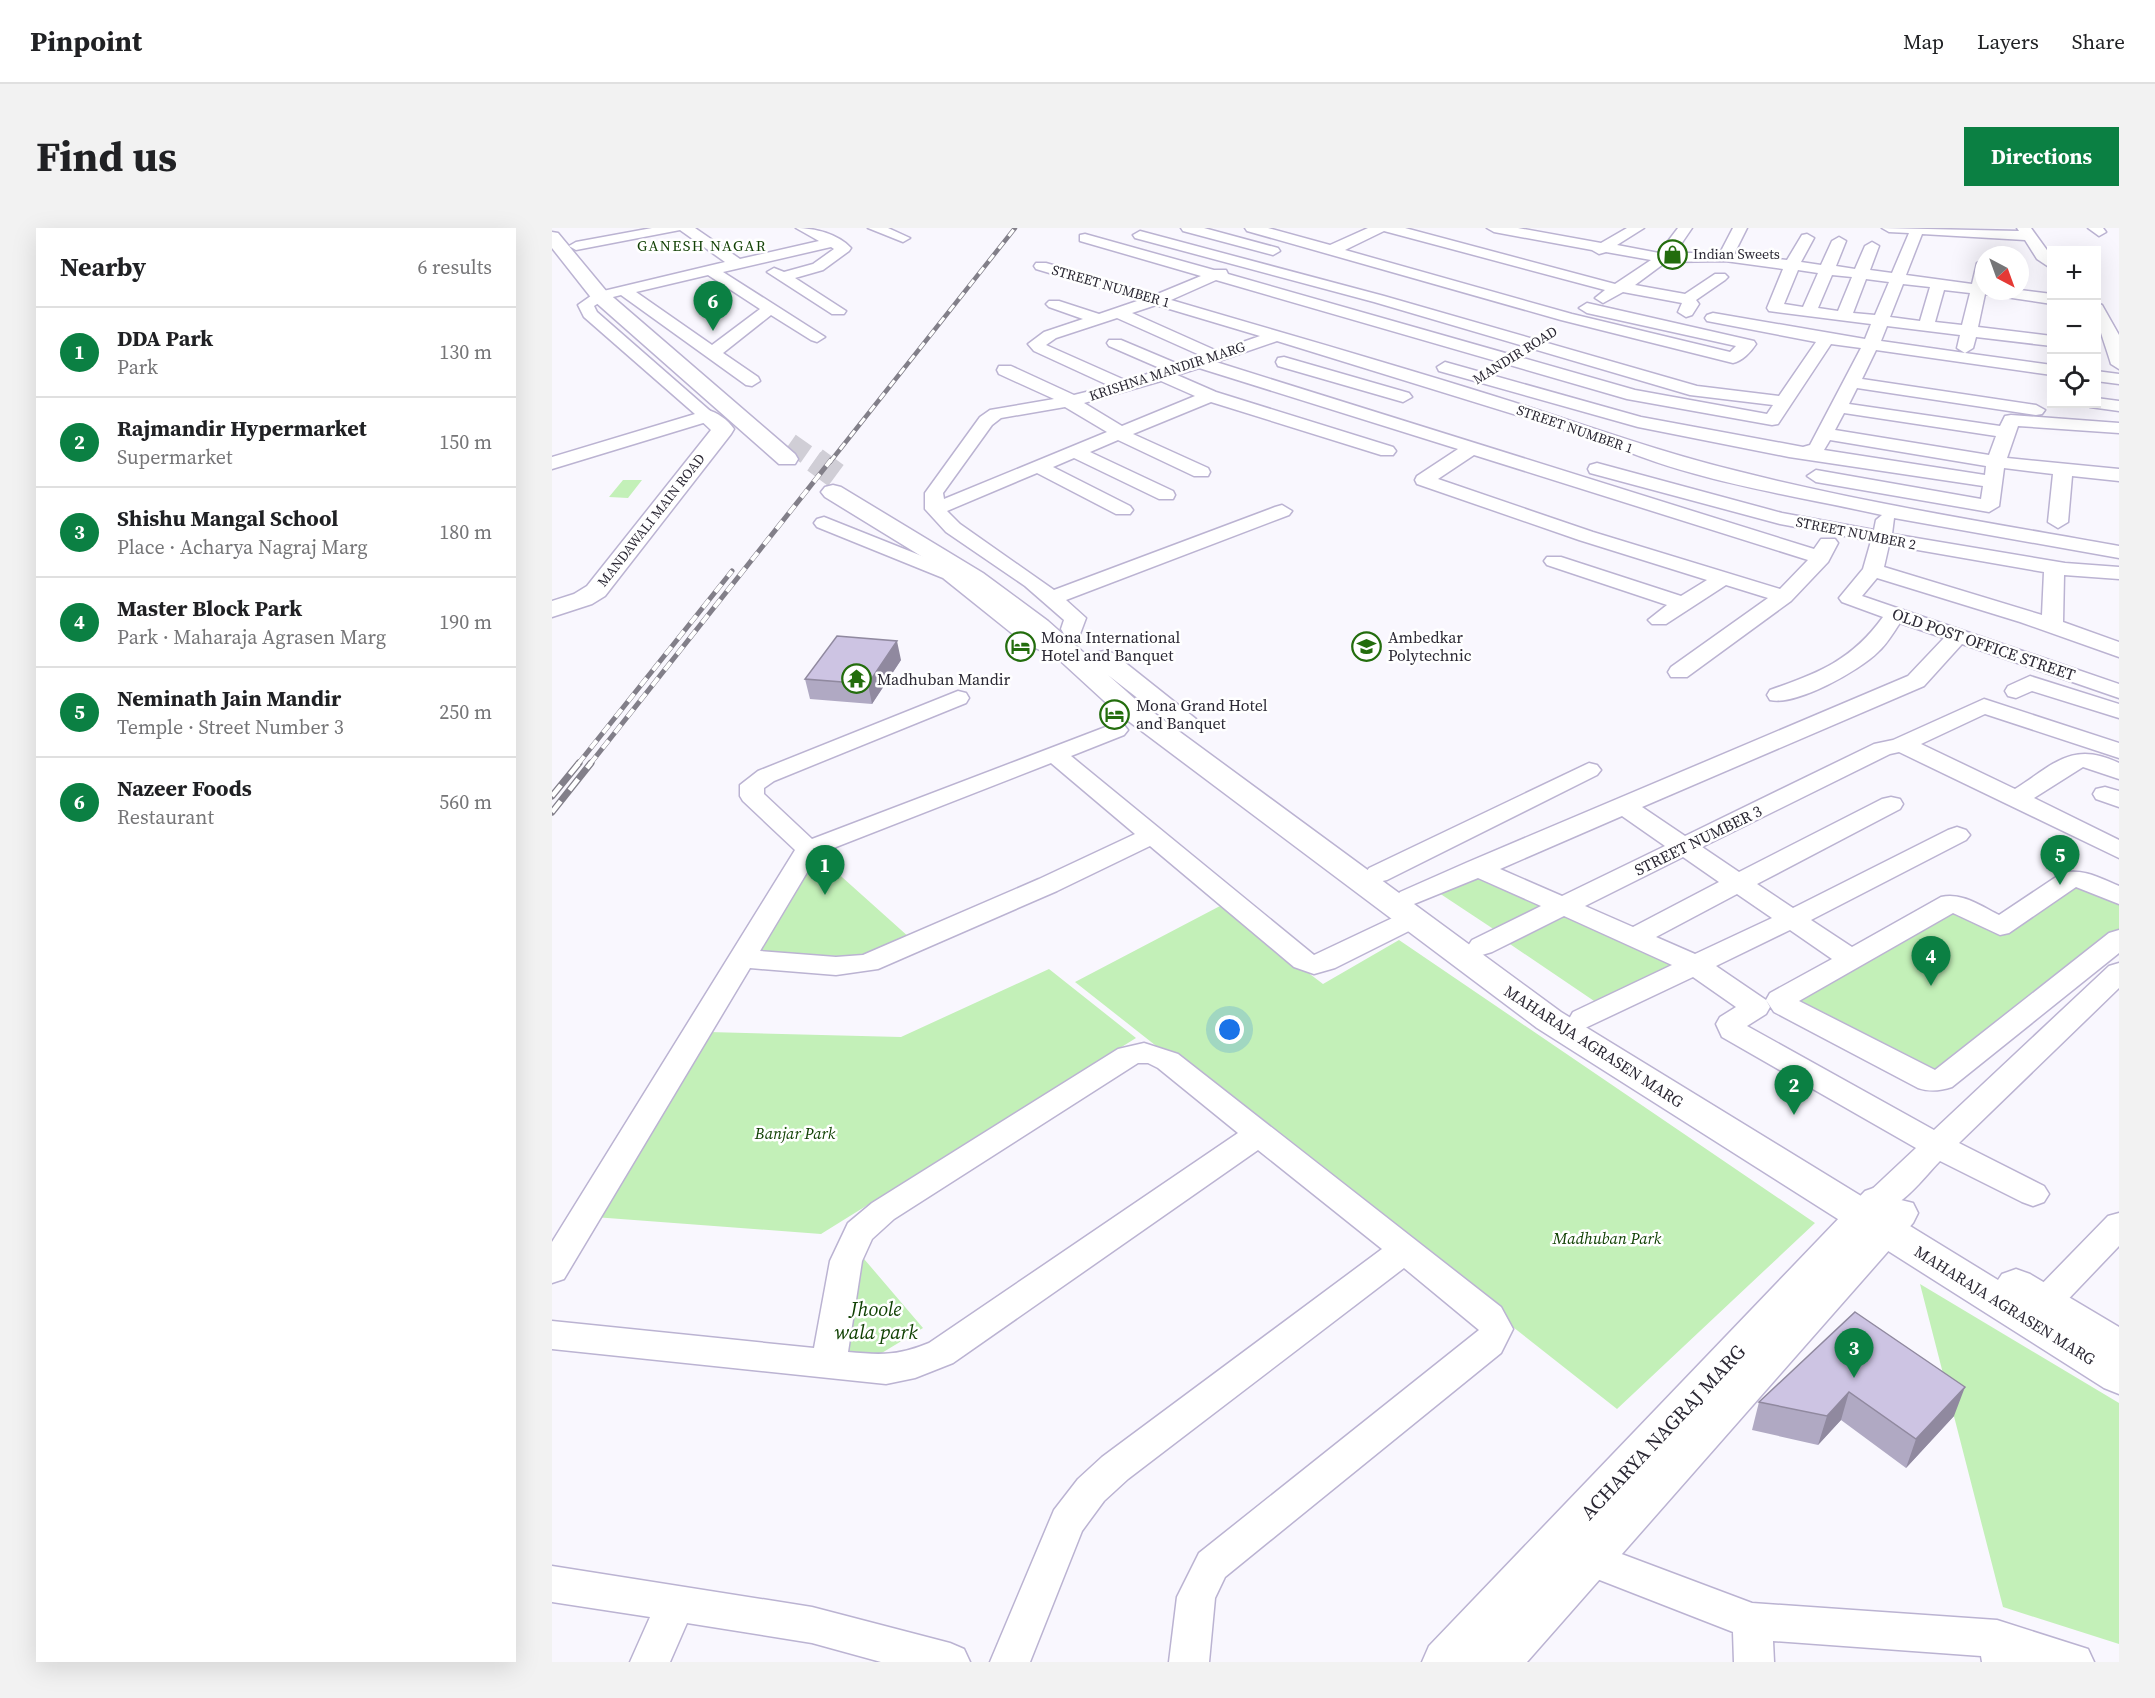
<!DOCTYPE html>
<html lang="en">
<head>
<meta charset="utf-8">
<style>
  :root { --surface:#fff; --page:#f2f2f2; --text:#202124; --muted:#757577; --line:#e0e0e0; --accent:#0b8043 }
  body { margin:0; font-family:"Source Serif 4",serif; background:var(--page); color:var(--text) }
  .controls { position:absolute; right:18px; top:18px; display:grid; overflow:hidden; border-radius:0px; box-shadow:0 6px 24px #0002 }
  .controls button { width:54px; height:54px; display:grid; place-items:center; padding:0; border:0; border-bottom:2px solid var(--line); background:var(--surface); color:var(--text); font:30px sans-serif }
  .compass { position:absolute; left:1423px; top:18px; width:54px; height:54px; border-radius:50%; background:var(--surface); box-shadow:0 6px 24px #0002; rotate:139deg }
  .you { position:absolute; left:678px; top:802px; width:21px; height:21px; margin:-15px; border:4px solid #fff; border-radius:50%; background:#1a73e8; box-shadow:0 0 0 9px #1a73e833 }
  .badge { display:grid; place-items:center; width:39px; height:39px; border-radius:50%; background:var(--accent); color:#fff; font-size:20px; font-weight:700 }
  .pin { position:absolute; translate:-50% -50px; filter:drop-shadow(0 2px 3px #0008) }
  .pin::after { content:''; position:absolute; top:32px; width:21px; height:18px; background:inherit; clip-path:polygon(0 0,100% 0,50% 100%) }
  .list { margin:0; padding:0; list-style:none }
  h2 { display:flex; justify-content:space-between; align-items:center; height:78px; margin:0; padding:0 24px; font-size:26px }
  h2 small { font-size:20px; font-weight:400; color:var(--muted) }
  .list li { display:grid; grid-template-columns:39px 1fr auto; gap:18px; align-items:center; box-sizing:border-box; height:90px; padding:0 24px; border-top:2px solid var(--line) }
  .list b { display:block; font-size:22px; white-space:nowrap }
  .list p { margin:0; font-size:20px; white-space:nowrap; color:var(--muted) }
  .list em { font-size:20px; font-style:normal; color:var(--muted) }
  .icon { flex:none; width:33px; height:33px; fill:none; stroke:currentColor; stroke-width:2; stroke-linecap:round; stroke-linejoin:round }
  .map { position:relative; flex:none; width:1567px; height:1434px; overflow:hidden; border-radius:0px }
  header { display:flex; align-items:center; gap:36px; box-sizing:border-box; height:84px; padding:0 30px; background:var(--surface); border-bottom:2px solid var(--line) }
  header strong { font-size:28px }
  nav { display:flex; gap:33px; margin-inline-start:auto; font-size:21px }
  .intro { display:flex; align-items:center; justify-content:space-between; box-sizing:border-box; height:144px; padding:0 36px }
  h1 { margin:0; font-size:42px }
  .button { padding:15px 27px; border-radius:0px; background:var(--accent); color:#fff; font-size:21px; font-weight:700 }
  main { display:flex; gap:36px; padding:0 36px }
  aside { flex:1; background:var(--surface); border-radius:0px; box-shadow:0 6px 24px #0002 }
  .map>svg:first-child { display:block }
</style>
</head>
<body>
<header>
<strong>Pinpoint</strong>
<nav><a>Map</a><a>Layers</a><a>Share</a></nav>
</header>
<div class="intro"><h1>Find us</h1><a class="button">Directions</a></div>
<main>
<aside>
<h2>Nearby<small>6 results</small></h2>
<ul class="list">
<li><span class="badge">1</span><div><b>DDA Park</b><p>Park</p></div><em>130 m</em></li>
<li><span class="badge">2</span><div><b>Rajmandir Hypermarket</b><p>Supermarket</p></div><em>150 m</em></li>
<li><span class="badge">3</span><div><b>Shishu Mangal School</b><p>Place · Acharya Nagraj Marg</p></div><em>180 m</em></li>
<li><span class="badge">4</span><div><b>Master Block Park</b><p>Park · Maharaja Agrasen Marg</p></div><em>190 m</em></li>
<li><span class="badge">5</span><div><b>Neminath Jain Mandir</b><p>Temple · Street Number 3</p></div><em>250 m</em></li>
<li><span class="badge">6</span><div><b>Nazeer Foods</b><p>Restaurant</p></div><em>560 m</em></li>
</ul>
</aside>
<div class="map">
<svg width="1567" height="1434" viewBox="0 0 1567 1434">
  <rect width="100%" height="100%" fill="#f9f7fe"/>
  <path fill="#c3f0b8" d="M71,252h19l-14,18 -19,-1z
    M262,624l96,86 -43,19 -113,-4z
    M926,645l72,35 -49,26 -65,-43z
    M1524,655l43,20v30l-185,144 -149,-77 170,-92 48,27z
    M668,678l103,78 76,-44 416,283 -198,186 -542,-427z
    M1013,683l120,54 -85,40 -96,-65z
    M497,741l87,69 -315,196 -227,-17 115,-185 192,5z
    M301,1018l70,82 -71,43 -8,-17z
    M1368,1056l199,119v241l-116,-37z"/>
  <g fill="none" stroke-linecap="round" stroke-linejoin="round">
    <path stroke="#d0ced6" stroke-width="20" stroke-dasharray="20 10" stroke-linecap="butt" d="M238,215l27,19"/>
    <path stroke="#d0ced6" stroke-width="26" stroke-dasharray="26 13" stroke-linecap="butt" d="M263,232l23,17"/>
    <defs>
      <path id="minor" d="M100,0h43l45,31 79,-18 -23,-13c19,0 42,6 55,20l-2,3 -26,19 -28,8 51,33 -2,3h-12l-65,-42 7,-4 10,4 29,-8 21,-15 -3,-2 -108,25 102,65 -8,5 -6,-2 -40,-25 -48,38 35,24 2,4 -8,5 -6,-1 -125,-90 -16,4 -11,7 3,6 119,104 -3,4 -161,49v-12l143,-43 -111,-97 -6,-12 17,-12 130,-31 -45,-32 -104,20 -7,-4 7,-4zM156,47l52,34 -48,36 -76,-53z
        M316,0h20l22,10 -7,4z
        M629,0h23l74,20 2,3 -7,4 -90,-24z
        M693,0h23l62,17 38,-17h37l210,56 36,-24 -45,-8 -7,2 -7,-4 -98,-18 -7,-4h31l83,15 26,-15h17l-27,17 42,8 19,-25h14l-17,25h45l13,-25h14l-13,26 53,6 15,-25 5,-1 7,4 -13,24 20,3 11,-24 7,-4 7,4 -10,25 19,3 10,-23 7,-4 7,4 -9,24 22,3 17,-40 -20,-1 -7,-4 137,3 -2,-3h14l21,29v12l-15,-10 -12,-19 -103,-6 -16,41 66,9 5,-21 7,-4v32l36,-1 32,4v10l-67,-10 -7,33 74,9v10l-76,-9 -3,11 -8,5 87,12v10l-176,-25 -14,29 174,26 9,5 -3,4 -6,1 -179,-27 -8,16 151,22 5,-10 6,-1 108,8v10l-101,-7 -11,32 112,11v12l-47,-5 -4,46 -10,6 -10,-6 5,-48 -49,-6 -5,38 -10,6 -173,-30 -9,-6 9,-6 165,29 2,-13 -194,-29 -151,-30 -199,-56 -2,-4 8,-5 196,55 162,30 7,-2 51,-97 -30,-4 -53,80 -6,1 -145,-26 -411,-119 -45,20c108,32 218,63 326,97 80,25 158,54 240,74 126,32 254,52 382,75v12l-225,-40 -2,16 173,29 54,4v12l-55,-4 -1,47 56,20v15l-99,-35 -143,-44 -15,18 257,88v14l-157,-54 -38,42 -282,121 43,29 189,-92 19,-4 91,-41 135,44v15l-134,-44 -64,30 94,45c38,-24 57,-49 104,-26v16l-36,-12 -49,31 85,42v18l-220,-106 -9,2 -188,93 37,25 143,-73 9,-2 9,2 3,5 -3,5 -143,75 36,24 155,-78 9,-3 9,3 4,5 -4,5 -155,80 41,27 89,-50c21,-5 40,9 58,18l63,-42c21,-5 38,5 57,13v18l-43,-17 -67,46 -9,2 -47,-22 -154,88 136,69 174,-137 10,-3v23l-167,134c-12,4 -22,5 -34,1l-144,-76 -8,-12 4,-7 62,-34 -42,-29 -74,36 50,34 4,7 -4,7 -19,12 187,104 175,-164 10,-3v25l-160,155 85,43 5,8 -5,8 -11,4 -11,-4 -82,-41c-18,18 -44,57 -72,48l-5,-8 5,-8 48,-45 -194,-111 -6,-13 4,-7 16,-10 -43,-30 -110,52 -10,-3 -4,-7 4,-7 99,-47 -108,-49 -72,36 -10,3 -10,-3 -4,-6 4,-6 69,-34 -63,-28 -69,28 -9,-2 -4,-6 4,-6 68,-30 440,-186 36,-38 -44,-15c-7,10 -13,21 -22,29 -19,19 -82,54 -108,48l-3,-5 3,-5c49,-17 82,-30 113,-73l-41,-15 -3,-4 24,-29 8,-28 -91,-17 -190,-51 -2,-4 2,-4 7,-2 185,50 92,17 2,-10 6,-5c-90,-20 -191,-34 -275,-72l-330,-102 -61,21 598,187 7,-10h14l3,4 -10,19 -37,39 -104,76h-16l-3,-5 3,-5 97,-69 -42,-13 -60,39h-14l-4,-4 19,-15 -120,-40 -3,-4 3,-4h14l120,39 26,-16 -128,-40 -162,-56 -2,-4 2,-4 41,-27 -259,-81 -22,7 39,17 177,55 3,4 -3,4h-12l-170,-53 -78,32 75,34 2,4 -2,4h-14l-76,-36 -28,12 83,39 2,4 -2,4h-14l-85,-41 -21,9 77,39 3,4 -3,4h-14l-79,-41 -90,38 13,13 94,66 221,-83 7,-2 10,6 -3,4 -223,85 20,18 -6,16h-16l-3,-5 3,-9 -39,-34 -79,-54 -21,-23v-16l55,-76 10,-7 64,-11 -55,-25 -2,-4 2,-4h12l63,29 36,-9 -76,-35 -6,-7 16,-12 39,-13 -34,-12 -3,-3 3,-3h10l40,13 41,-14 -104,-31 -2,-3 2,-3h10l109,32 46,-19 -121,-35v-6l5,-1 129,36h12l2,4 407,116 132,24 6,-9 -83,-10 -316,-93 -239,-64 -2,-3 7,-4 244,65 313,90 82,10 37,-54 -109,-21 -2,-3 2,-3 6,-2 152,26 6,-15 -102,-13 -2,-3 16,-39 -58,-8 -59,1 -31,23 50,9 30,-20h10l3,3 -3,3 -29,20 3,4 -7,11 -6,2 -8,-5 4,-9 -59,-11 -20,11 -8,-5 10,-8 -221,-59 -39,19 227,64 158,38 6,-6 -149,-33 -8,-5 8,-5 167,38 2,3c-5,8 -14,17 -23,19l-172,-43 -314,-89zM1246,42l20,3 -15,34 -19,-3zM1280,47l20,2 -14,34 -20,-3zM1314,51l23,3 -14,33 -22,-2zM1351,56l27,3 -10,34 -30,-4zM1392,62l26,3 -8,32 -27,-3zM604,77l104,31 -43,15 -85,-38zM565,90l85,38 -24,8 -57,-24h-12l-2,3 2,3 53,23 -35,12 -81,-36 10,-7zM1335,98l73,9 -3,13 8,5 -84,-12zM609,153l34,15 -73,30 -38,-23zM513,179l42,25 -163,67 -1,-6 49,-68 9,-7zM1292,185l152,23 -7,19 -154,-25zM1278,212l156,26 -1,9 -161,-25zM922,227l334,105 -28,29 -187,-57 -155,-53zM1337,317l155,27 -2,43 -158,-48zM1070,588l43,30 -103,50 -62,-27zM1131,629l36,25 -86,45 -48,-21zM1185,666l35,24 -77,36 -39,-17z
        M1536,0h15l3,4 -7,4z
        M1544,75l6,2 17,30v34l-8,-5c-6,-21 -15,-40 -15,-61z
        M732,129l125,36 3,4 -9,5 -125,-36 -2,-4 2,-4z
        M1544,143l23,3v10l-23,-3z
        M1544,170l23,3v10l-29,-4 -2,-3h8z
        M272,289l133,53 83,63 36,16 3,5 -3,5h-16l-36,-16 -81,-65 -126,-51 -3,-4 3,-4z
        M1478,448l89,28v14l-87,-27 -16,7 -8,-2 -3,-5 3,-5z
        M406,463l8,2 3,5 -3,5 -192,78 -10,7v6l48,45 304,-116 8,2 4,5 -4,5 -53,21 243,199 89,-42 9,-2 9,2 4,6 -4,6 -86,43 -21,6 -20,-7 -144,-121 -93,45 -179,78 -42,6 -86,-7 -186,311 -12,4v-41l243,-392 -52,-49 -3,-5v-11l18,-14zM499,535l84,71 -96,45 -176,76 -27,2 -76,-6 58,-97z
        M1037,535l8,2 4,5 -4,5 -210,105 -9,2 -9,-2 -4,-6 4,-6z
        M1553,559l14,4v16l-23,-8 -3,-5 3,-5z
        M592,815l34,11 323,253 12,22 -12,24 -276,224 -10,21 -6,64h-40l8,-65 22,-44 280,-223 -75,-62 -276,211 -24,22 -22,30 -52,131h-40l64,-152 24,-31 24,-22 280,-208 -124,-99 -305,213 -38,15 -29,6 -334,-35v-28l262,27 16,-87 18,-38 24,-20 246,-154zM586,835h10l10,5 80,65 -309,210c-31,13 -49,12 -81,9l14,-91 10,-22 22,-20z
        M1567,985v33l-62,65 -12,4 -12,-4 -5,-9 5,-9 75,-77z
        M1035,1313l165,62 245,17 91,29 6,13h-112l-1,-6 -208,-15 1,21h-40l-1,-30 -159,-62 -6,-12 6,-12z
        M0,1338l260,41 138,36 14,6 6,13h-89l-69,-19 -125,-20 -17,39h-40l20,-45 -98,-15z"/>
      <path id="tertiary" d="M155,182c10,2 21,10 27,19l-3,5 -126,162 -13,8 -40,13v-16l22,-7 13,-8 124,-156 -15,-14 3,-5z
        M1327,958l14,5 4,8 16,4 5,10 -5,10 -386,439h-105l7,-16 436,-455z"/>
      <path id="secondary" d="M0,4l6,1 49,59 188,162 3,5 -3,5h-16l-186,-164 -41,-52z
        M281,257l8,2 142,86 65,48 44,39 3,-7 9,-2 9,2 83,66 -4,6 -10,2 -10,-2 -64,-50 27,24 426,313 437,268 4,-6 14,-5 14,5 89,53v67l-15,-6 -567,-360 -422,-317 -85,-78 -65,-50 -140,-86 -4,-5 4,-5z"/>
    </defs>
    <use href="#minor" stroke="#bbb3d2" stroke-width="3"/>
    <use href="#tertiary" stroke="#bbb3d2" stroke-width="3"/>
    <use href="#secondary" stroke="#bbb3d2" stroke-width="3"/>
    <use href="#minor" fill="#fff" fill-rule="evenodd"/>
    <use href="#tertiary" fill="#fff" fill-rule="evenodd"/>
    <use href="#secondary" fill="#fff" fill-rule="evenodd"/>
    <defs>
      <path id="rail-far2" d="M278,234l185,-234"/>
      <path id="rail-far1" d="M26,536l154,-193
        M38,536l241,-304"/>
      <path id="rail" d="M0,568l27,-33
        M0,584l39,-49"/>
    </defs>
    <use href="#rail-far2" stroke="#827f89" stroke-width="4.5"/>
    <use href="#rail-far1" stroke="#827f89" stroke-width="5"/>
    <use href="#rail" stroke="#827f89" stroke-width="7"/>
    <use href="#rail-far2" stroke="#fff" stroke-width="3" stroke-dasharray="8" stroke-linecap="butt"/>
    <use href="#rail-far1" stroke="#fff" stroke-width="4" stroke-dasharray="10" stroke-linecap="butt"/>
    <use href="#rail" stroke="#fff" stroke-width="4.5" stroke-dasharray="14" stroke-linecap="butt"/>
  </g>
  <path fill="#b0a9c3" d="M349,432l-29,44 -62,-5 -5,-20z
    M1303,1084l99,104 -48,52 -65,-48 -23,25 -66,-15 7,-28z"/>
  <path fill="#90899f" d="M345,413l4,19 -29,44 -4,-20z
    M1413,1159l-11,29 -48,52 10,-29z
    M1297,1164l-8,28 -23,25 9,-29z"/>
  <path fill="#cdc4e3" stroke="#90899f" stroke-width="1.5" d="M285,408l60,5 -29,43 -63,-5z
    M1303,1084l110,75 -49,52 -67,-47 -22,24 -68,-14z"/>
  <defs>
    <symbol id="shop-ring" viewBox="-11 -11 22 22"><circle r="9.5" fill="#fff" stroke="#236d0d" stroke-width="1.5"/><path d="M-5-2.5h2.3a2.7 3.5 0 0 1 5.4 0H5L5.5 6h-11ZM-1.5-2.5h3a1.5 2.3 0 0 0-3 0Z" fill="#236d0d"/></symbol>
    <symbol id="hotel-ring" viewBox="-11 -11 22 22"><circle r="9.5" fill="#fff" stroke="#236d0d" stroke-width="1.5"/><path d="M-6-4.5h1.5V1H6V5H4.5V3h-9V5H-6ZM-4 0a1.8 1.8 0 1 1 3.6 0ZM.5 0V-2.5h3Q6-2.5 6 0Z" fill="#236d0d"/></symbol>
    <symbol id="university-ring" viewBox="-11 -11 22 22"><circle r="9.5" fill="#fff" stroke="#236d0d" stroke-width="1.5"/><path d="M0-5L7-2L0 1L-7-2ZM-4 1L0 2.5L4 1V4Q0 6-4 4Z" fill="#236d0d"/></symbol>
    <symbol id="temple-ring" viewBox="-11 -11 22 22"><circle r="9.5" fill="#fff" stroke="#236d0d" stroke-width="1.5"/><path d="M0-6L5-2H3V0L6.5 2.5H4V6H1.5V3h-3V6H-4V2.5H-6.5L-3 0V-2H-5Z" fill="#236d0d"/></symbol>
  </defs>
  <g fill-rule="evenodd">
    <use href="#shop-ring" x="1104" y="10" width="33" height="33"/>
    <use href="#hotel-ring" x="452" y="402" width="33" height="33"/>
    <use href="#university-ring" x="798" y="402" width="33" height="33"/>
    <use href="#temple-ring" x="288" y="434" width="33" height="33"/>
    <use href="#hotel-ring" x="546" y="470" width="33" height="33"/>
  </g>
  <g text-anchor="middle" dominant-baseline="central" stroke-width="5" stroke-linejoin="round" paint-order="stroke">
    <g font-size="14" fill="#2b2834" stroke="#fff" text-anchor="start">
      <text x="1141" y="26">Indian Sweets</text>
    </g>
    <g font-size="14" fill="#2b2834" stroke="#fff">
      <text transform="translate(559 58) rotate(16)">STREET NUMBER 1</text>
      <text transform="translate(963 127) rotate(-32)">MANDIR ROAD</text>
      <text transform="translate(615 143) rotate(-18)">KRISHNA MANDIR MARG</text>
      <text transform="translate(1023 201) rotate(19)">STREET NUMBER 1</text>
      <text transform="translate(99 292) rotate(-52)">MANDAWALI MAIN ROAD</text>
      <text transform="translate(1304 305) rotate(11)">STREET NUMBER 2</text>
    </g>
    <g font-size="15" letter-spacing="1.5" fill="#124105" stroke="#fff">
      <text x="150" y="17">GANESH NAGAR</text>
    </g>
    <g font-size="16" fill="#2b2834" stroke="#fff" text-anchor="start">
      <text x="489" y="409">Mona International<tspan x="489" dy="18">Hotel and Banquet</tspan></text>
      <text x="836" y="409">Ambedkar<tspan x="836" dy="18">Polytechnic</tspan></text>
      <text x="325" y="451">Madhuban Mandir</text>
      <text x="584" y="477">Mona Grand Hotel<tspan x="584" dy="18">and Banquet</tspan></text>
    </g>
    <g font-size="16" fill="#2b2834" stroke="#fff">
      <text transform="translate(1432 416) rotate(19)">OLD POST OFFICE STREET</text>
      <text transform="translate(1146 612) rotate(-26)">STREET NUMBER 3</text>
      <text transform="translate(1042 818) rotate(33)">MAHARAJA AGRASEN MARG</text>
      <text transform="translate(1453 1077) rotate(32)">MAHARAJA AGRASEN MARG</text>
    </g>
    <g font-size="16" font-style="italic" fill="#104103" stroke="#fff">
      <text x="243" y="905">Banjar Park</text>
      <text x="1055" y="1010">Madhuban Park</text>
    </g>
    <g font-size="20" font-style="italic" fill="#104103" stroke="#fff">
      <text x="324" y="1081">Jhoole<tspan x="324" dy="23">wala park</tspan></text>
    </g>
    <g font-size="20" fill="#2b2834" stroke="#fff">
      <text transform="translate(1111 1204) rotate(-47)">ACHARYA NAGRAJ MARG</text>
    </g>
  </g>
</svg>
<div class="controls">
<button>+</button>
<button>−</button>
<button><svg class="icon" aria-label="locate" viewBox="0 0 24 24"><circle cx="12" cy="12" r="6"/><path d="M12 2v4M12 18v4M2 12h4M18 12h4"/></svg></button>
</div>
<svg class="compass" viewBox="-18 -18 36 36"><path d="M0-13l5 13h-10z" fill="#e53935"/><path d="M0 13l5-13h-10z" fill="#757577"/></svg>
<div class="you"></div>
<div class="pin badge" style="left:273px;top:667px">1</div>
<div class="pin badge" style="left:1242px;top:887px">2</div>
<div class="pin badge" style="left:1302px;top:1150px">3</div>
<div class="pin badge" style="left:1379px;top:758px">4</div>
<div class="pin badge" style="left:1508px;top:657px">5</div>
<div class="pin badge" style="left:161px;top:103px">6</div>
</div>
</main>
</body>
</html>
